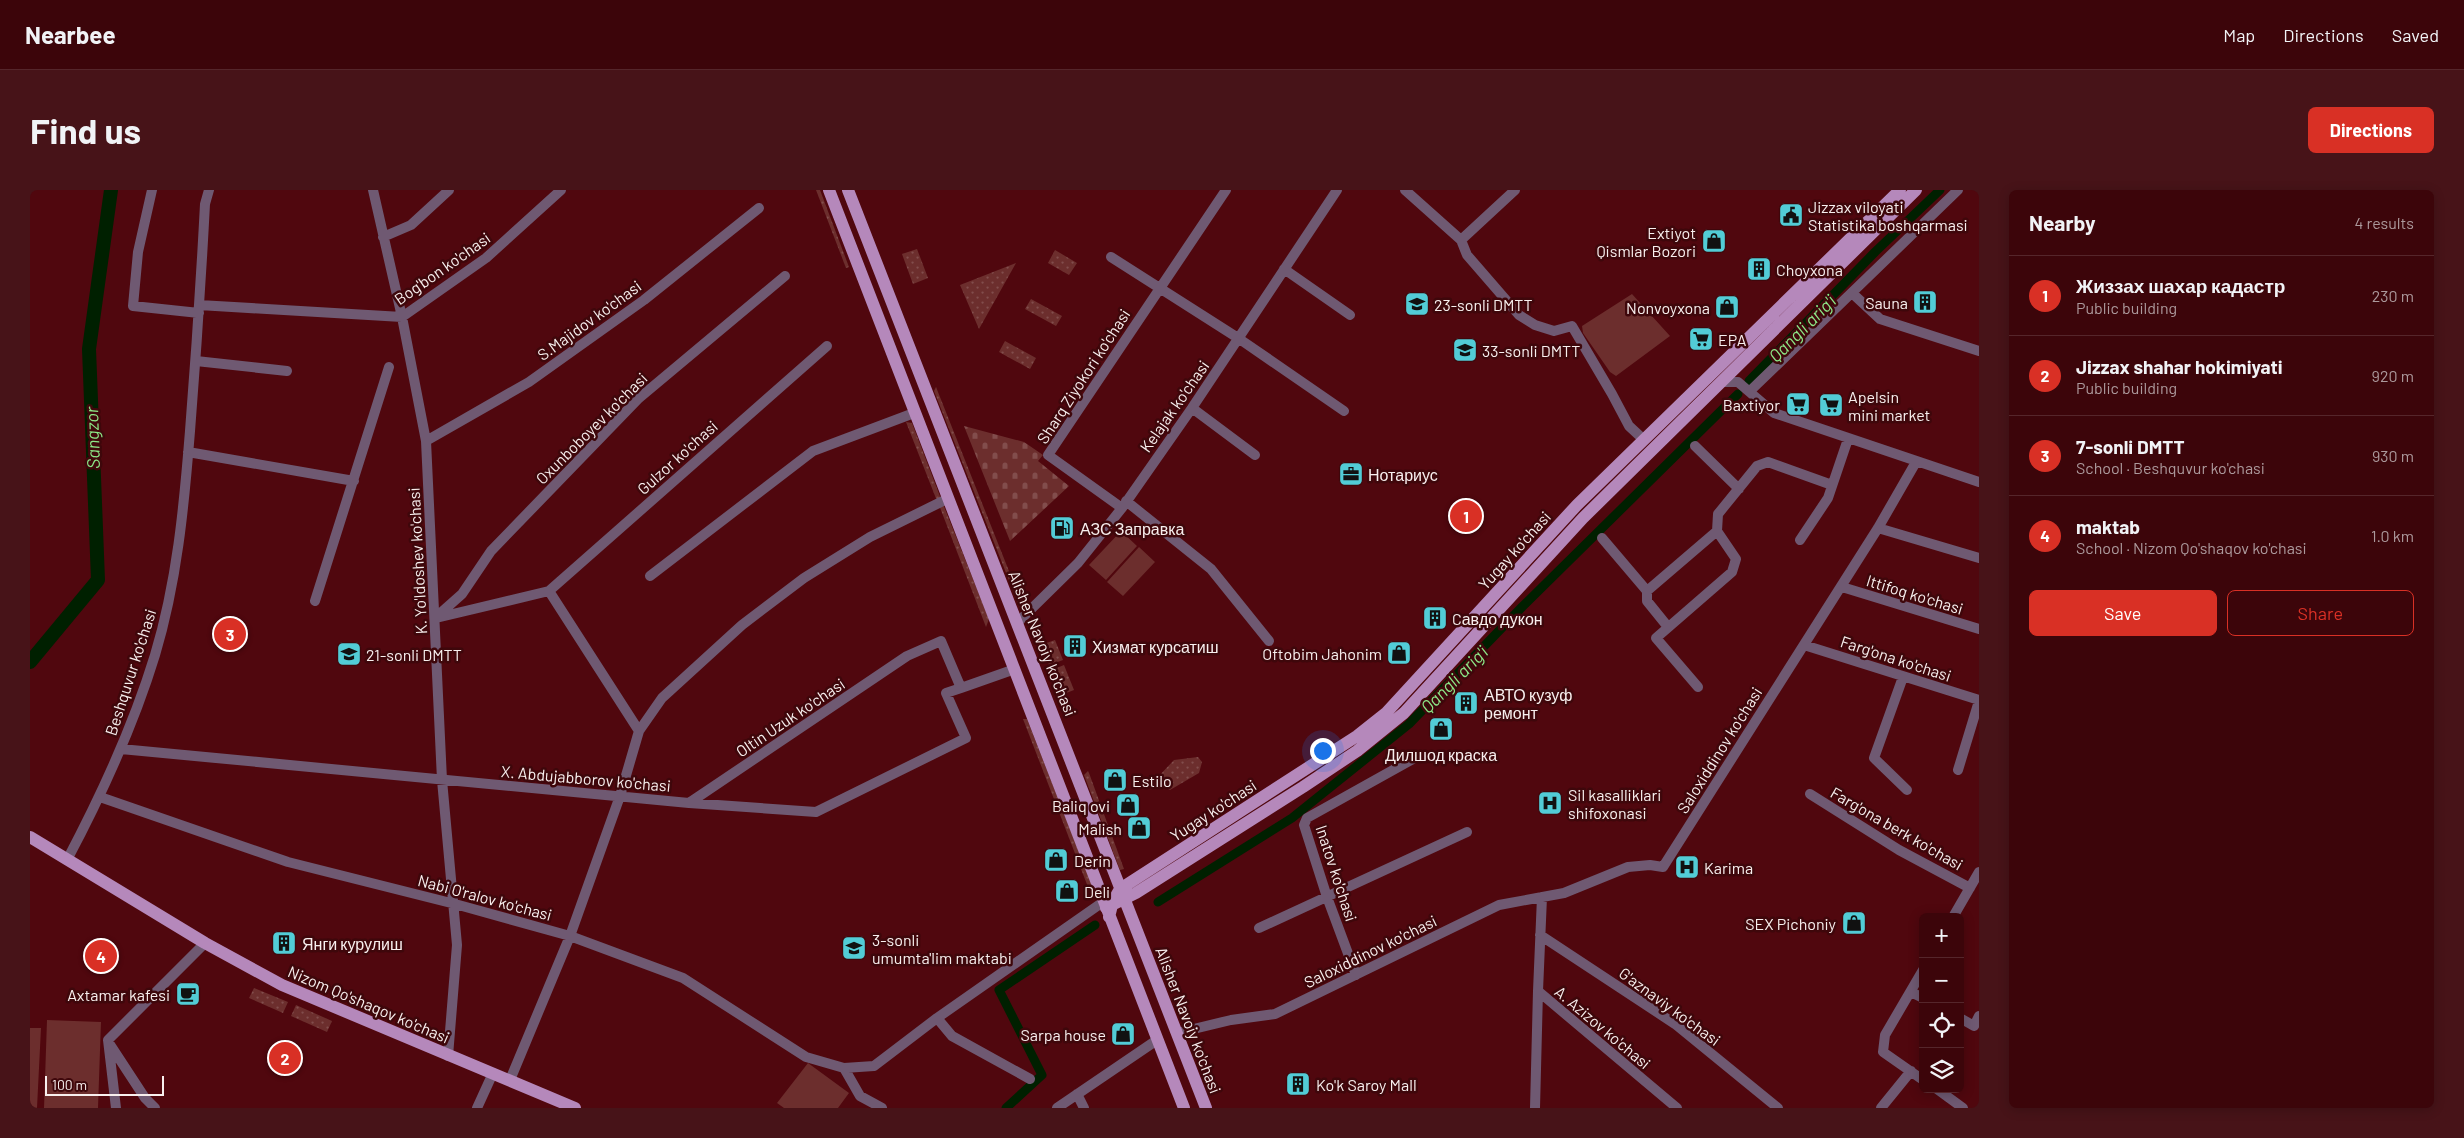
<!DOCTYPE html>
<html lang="en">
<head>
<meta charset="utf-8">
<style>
  :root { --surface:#3c050a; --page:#471318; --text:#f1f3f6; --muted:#ac999c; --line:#55262b; --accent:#d93025 }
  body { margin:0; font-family:Barlow,sans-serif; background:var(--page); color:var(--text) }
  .controls { position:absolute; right:15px; bottom:15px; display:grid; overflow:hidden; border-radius:8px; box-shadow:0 2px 12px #0003 }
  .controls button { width:45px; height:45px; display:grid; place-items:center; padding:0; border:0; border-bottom:1px solid var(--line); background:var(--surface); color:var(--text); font:25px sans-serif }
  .scale { position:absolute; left:15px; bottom:12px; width:119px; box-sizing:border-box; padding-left:5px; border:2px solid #f8efee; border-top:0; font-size:14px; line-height:18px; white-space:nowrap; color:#f8efee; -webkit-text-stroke:4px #3e070b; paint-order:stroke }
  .you { position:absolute; left:1292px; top:560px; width:18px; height:18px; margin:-12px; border:4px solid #fff; border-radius:50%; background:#1a73e8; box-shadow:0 0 0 8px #1a73e833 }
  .badge { display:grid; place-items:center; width:32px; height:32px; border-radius:50%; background:var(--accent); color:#fff; font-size:16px; font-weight:700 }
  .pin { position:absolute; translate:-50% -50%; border:2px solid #fff; box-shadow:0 1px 5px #0006 }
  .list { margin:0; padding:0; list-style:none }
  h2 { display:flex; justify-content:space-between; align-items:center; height:65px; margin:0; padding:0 20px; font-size:21px }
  h2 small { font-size:16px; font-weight:400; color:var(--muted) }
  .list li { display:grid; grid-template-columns:32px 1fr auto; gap:15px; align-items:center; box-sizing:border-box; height:80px; padding:0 20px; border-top:1px solid var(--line) }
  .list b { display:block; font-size:19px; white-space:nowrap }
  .list p { margin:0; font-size:16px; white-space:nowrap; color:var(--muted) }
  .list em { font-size:16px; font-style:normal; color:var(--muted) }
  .actions { display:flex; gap:10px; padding:15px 20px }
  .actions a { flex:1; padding:11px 0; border:1px solid var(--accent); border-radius:8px; text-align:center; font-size:18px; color:var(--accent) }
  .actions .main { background:var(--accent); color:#fff }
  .icon { flex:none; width:28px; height:28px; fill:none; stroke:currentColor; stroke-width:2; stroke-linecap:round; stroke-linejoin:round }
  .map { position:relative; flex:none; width:1949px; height:918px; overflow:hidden; border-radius:8px }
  header { display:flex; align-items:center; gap:30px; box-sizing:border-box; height:70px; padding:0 25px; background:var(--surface); border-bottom:1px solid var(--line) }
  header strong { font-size:24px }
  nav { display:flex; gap:28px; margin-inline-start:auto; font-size:18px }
  .intro { display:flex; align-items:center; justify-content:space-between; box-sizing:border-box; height:120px; padding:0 30px }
  h1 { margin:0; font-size:35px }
  .button { padding:12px 22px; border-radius:8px; background:var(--accent); color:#fff; font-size:18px; font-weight:700 }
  main { display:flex; gap:30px; padding:0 30px }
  aside { flex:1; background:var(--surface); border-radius:8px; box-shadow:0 2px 12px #0003 }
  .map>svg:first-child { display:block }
</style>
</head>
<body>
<header>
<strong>Nearbee</strong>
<nav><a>Map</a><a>Directions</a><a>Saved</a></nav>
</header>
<div class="intro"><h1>Find us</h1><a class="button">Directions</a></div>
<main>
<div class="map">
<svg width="1949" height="918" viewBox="0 0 1949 918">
  <defs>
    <pattern id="grass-dots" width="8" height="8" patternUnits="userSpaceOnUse" patternTransform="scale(1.25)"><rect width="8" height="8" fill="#6c2e2d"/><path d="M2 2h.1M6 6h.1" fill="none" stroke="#824d4c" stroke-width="1.8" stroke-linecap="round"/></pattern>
    <pattern id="cemetery-stones" width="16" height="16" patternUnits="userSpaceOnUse" patternTransform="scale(1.25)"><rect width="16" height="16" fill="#6c2e2d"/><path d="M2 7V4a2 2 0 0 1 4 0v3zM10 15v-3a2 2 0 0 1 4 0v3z" fill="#824d4c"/></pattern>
  </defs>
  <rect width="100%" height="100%" fill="#50070e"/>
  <path fill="url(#grass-dots)" d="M786,0h4l29,77 -3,1z
    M887,59l11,29 -15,6 -11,-30z
    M1025,60l22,13 -8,12 -21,-12z
    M986,73l-37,66 -19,-44z
    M1001,109l31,17 -6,10 -31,-17z
    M975,151l31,17 -6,11 -31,-17z
    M906,197l88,222 -4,-1 -86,-217z
    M876,232l6,1 29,76 -4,2z
    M913,314l46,115 -3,8 -47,-122z
    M1025,450l8,20 -14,5 -8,-20z
    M1034,475l10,25 -13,5 -9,-25z
    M993,529h4l65,166 -4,2z
    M1168,567l4,5 -3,11 -29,17 -10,-5 -2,-8 16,-17z
    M1058,581l1,2 35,96 -4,1 -36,-95z
    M224,798l34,14 -5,11 -34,-15z
    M266,815l36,16 -5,11 -36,-16z"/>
  <path fill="url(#cemetery-stones)" d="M934,236l60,16 19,13 -5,6 31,25 -59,55z"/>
  <path fill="#6c2e2d" d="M1602,104l38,42 -54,40 -6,-4 -27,-39 -1,-7z
    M1091,341l16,15 -31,34 -17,-15z
    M1109,357l16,15 -32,34 -16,-14z
    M17,830l54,2 -3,86h-54z
    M0,838h11l-4,80h-7z
    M778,873l41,30 -11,15h-54l-7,-5z"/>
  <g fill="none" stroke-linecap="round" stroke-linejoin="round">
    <path stroke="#002000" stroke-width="9" d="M1719,191l126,-129 65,-62
      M1128,712l134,-84 117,-94 113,-117 216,-213
      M976,918l36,-33 -43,-85 96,-65"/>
    <path stroke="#002000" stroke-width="14" d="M0,472l68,-82 -9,-231 22,-159"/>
    <path stroke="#6f5972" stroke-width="10" d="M122,0l-14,62 -5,54 66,7
      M343,0l29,127 24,124 16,339 15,165 -9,111
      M1375,0l56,50 6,15 52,60 16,10 19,6 18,-5 40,68 17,32 14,13
      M353,47l28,-12 38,-35
      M1431,50l54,-50
      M1081,67l127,81 106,73
      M1254,79l66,46
      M1822,103l28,26 99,32
      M169,115l203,12 84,-59 75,-68
      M166,171l91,10
      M1692,192h16l36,31 205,69
      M1720,201l208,-201
      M1162,218l63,47
      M396,251l103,-59 115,-82 115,-92
      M1665,256l44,43
      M158,262l166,29
      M1096,311l85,68 58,72
      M1092,318l-74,-53 178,-265
      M1848,338l101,30
      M1572,348l45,53v10l21,26
      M1770,350l28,-42 20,-59
      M620,386l163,-125 101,-38
      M1812,397l137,42
      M519,401l90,140
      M1617,401l70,-60
      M285,411l74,-234
      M405,428l27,-24 29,-43 147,-152 147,-123
      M406,428l113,-27 278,-245
      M987,433l61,-60 44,-55 70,-100 145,-218
      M1774,455l175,55
      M1873,487l-29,81 33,32
      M1668,497l-42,-49 76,-66 4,-13 -19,-28 1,-17 39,-48 11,-4 64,23
      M91,559l568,54 127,9 150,-74 -20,-45 15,-5
      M1928,580l21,-69
      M1780,604l89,56 71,38
      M70,607l188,65 167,42 115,32 113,42 123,79 38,11 30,-2 63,-48 166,-116
      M659,613l218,-147 34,-15 20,47 54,-19
      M37,670c35,-66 66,-133 88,-205 22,-73 29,-148 35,-224 6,-75 11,-151 15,-227l4,-14
      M1512,707l-4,94 139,117
      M1923,727l26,-45
      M1229,738l208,-96
      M1510,745l135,89 103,84
      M1893,780l-38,65 -2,17 40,28
      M1326,785l-29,-78 -23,-72 3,-7 113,-63
      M1881,802l12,6
      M907,828l15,18 78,43
      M1930,828l14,8 5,-10
      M1147,843l54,-13 44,-6 224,-109 65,-12 64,-26 22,-2 13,2 215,-339 38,-66
      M79,853l36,55 10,10
      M814,878l16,28 22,12
      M480,890l60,-144 50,-140 19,-65 23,-33 80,-73 62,-47 66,-41 77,-38
      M1907,899l26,19
      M1047,904l7,14
      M86,918l-8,-68 97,-97
      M447,918l16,-35
      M1027,918l100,-68
      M1505,918l3,-117
      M1851,918l30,-37"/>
    <path stroke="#b588bb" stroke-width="12" d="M799,0l355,918
      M818,0l358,918
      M0,647l175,106 77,42 293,123
      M1076,718l30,-15 167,-106 54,-36 47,-38 179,-195 333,-328
      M1079,727l4,-16 7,-12 237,-153 29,-23 191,-208 323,-315"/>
  </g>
  <defs>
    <symbol id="civic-square" viewBox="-11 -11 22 22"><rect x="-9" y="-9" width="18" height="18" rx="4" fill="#52ccd6" stroke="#3e070b"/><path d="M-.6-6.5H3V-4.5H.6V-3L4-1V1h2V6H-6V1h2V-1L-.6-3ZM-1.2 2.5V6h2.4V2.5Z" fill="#111"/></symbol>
    <symbol id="shop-square" viewBox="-11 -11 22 22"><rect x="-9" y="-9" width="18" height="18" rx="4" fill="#52ccd6" stroke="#3e070b"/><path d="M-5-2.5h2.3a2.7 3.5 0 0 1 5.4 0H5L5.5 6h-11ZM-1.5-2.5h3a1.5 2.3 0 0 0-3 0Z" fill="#111"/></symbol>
    <symbol id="building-square" viewBox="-11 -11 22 22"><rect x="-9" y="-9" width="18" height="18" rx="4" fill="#52ccd6" stroke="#3e070b"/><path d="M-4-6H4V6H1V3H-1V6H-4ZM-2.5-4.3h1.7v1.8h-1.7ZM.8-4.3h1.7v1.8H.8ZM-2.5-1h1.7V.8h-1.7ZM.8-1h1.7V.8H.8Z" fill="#111"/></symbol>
    <symbol id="school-square" viewBox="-11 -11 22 22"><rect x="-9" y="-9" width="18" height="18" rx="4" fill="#52ccd6" stroke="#3e070b"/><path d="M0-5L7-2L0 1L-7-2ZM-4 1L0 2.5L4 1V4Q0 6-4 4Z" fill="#111"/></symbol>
    <symbol id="supermarket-square" viewBox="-11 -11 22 22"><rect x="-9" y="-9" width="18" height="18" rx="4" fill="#52ccd6" stroke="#3e070b"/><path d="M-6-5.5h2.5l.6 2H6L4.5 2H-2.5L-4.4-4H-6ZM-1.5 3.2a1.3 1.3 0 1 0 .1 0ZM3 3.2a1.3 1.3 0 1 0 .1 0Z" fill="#111"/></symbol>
    <symbol id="office-square" viewBox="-11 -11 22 22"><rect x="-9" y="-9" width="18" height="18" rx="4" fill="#52ccd6" stroke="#3e070b"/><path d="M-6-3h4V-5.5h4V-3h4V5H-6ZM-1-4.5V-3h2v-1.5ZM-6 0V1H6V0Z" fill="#111"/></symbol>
    <symbol id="fuel-square" viewBox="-11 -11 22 22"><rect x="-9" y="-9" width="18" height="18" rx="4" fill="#52ccd6" stroke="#3e070b"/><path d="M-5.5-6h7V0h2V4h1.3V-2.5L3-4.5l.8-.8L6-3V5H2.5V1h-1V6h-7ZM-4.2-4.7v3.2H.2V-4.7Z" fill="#111"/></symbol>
    <symbol id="hospital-square" viewBox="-11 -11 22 22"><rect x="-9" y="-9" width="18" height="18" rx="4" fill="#52ccd6" stroke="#3e070b"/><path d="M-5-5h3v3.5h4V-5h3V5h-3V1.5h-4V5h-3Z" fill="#111"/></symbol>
    <symbol id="cafe-square" viewBox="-11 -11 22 22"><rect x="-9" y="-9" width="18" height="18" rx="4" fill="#52ccd6" stroke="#3e070b"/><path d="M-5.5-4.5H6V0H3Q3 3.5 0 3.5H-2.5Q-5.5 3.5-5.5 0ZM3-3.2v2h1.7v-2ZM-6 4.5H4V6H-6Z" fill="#111"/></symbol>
  </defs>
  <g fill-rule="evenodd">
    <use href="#civic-square" x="1747" y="11" width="28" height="28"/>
    <use href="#shop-square" x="1670" y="37" width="28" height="28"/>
    <use href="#building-square" x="1715" y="65" width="28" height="28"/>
    <use href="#building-square" x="1881" y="98" width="28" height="28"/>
    <use href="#school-square" x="1373" y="100" width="28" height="28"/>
    <use href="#shop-square" x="1683" y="103" width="28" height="28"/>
    <use href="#supermarket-square" x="1657" y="135" width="28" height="28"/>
    <use href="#school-square" x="1421" y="146" width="28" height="28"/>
    <use href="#supermarket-square" x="1754" y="200" width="28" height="28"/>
    <use href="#supermarket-square" x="1787" y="201" width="28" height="28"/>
    <use href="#office-square" x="1307" y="270" width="28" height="28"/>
    <use href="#fuel-square" x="1018" y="324" width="28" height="28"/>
    <use href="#building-square" x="1391" y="414" width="28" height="28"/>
    <use href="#building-square" x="1031" y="442" width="28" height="28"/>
    <use href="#shop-square" x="1355" y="449" width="28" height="28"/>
    <use href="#school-square" x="305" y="450" width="28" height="28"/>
    <use href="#building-square" x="1422" y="499" width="28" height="28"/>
    <use href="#shop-square" x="1397" y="525" width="28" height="28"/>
    <use href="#shop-square" x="1071" y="576" width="28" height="28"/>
    <use href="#hospital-square" x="1506" y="599" width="28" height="28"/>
    <use href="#shop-square" x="1084" y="601" width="28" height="28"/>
    <use href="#shop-square" x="1095" y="624" width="28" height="28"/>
    <use href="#shop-square" x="1012" y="656" width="28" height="28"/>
    <use href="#hospital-square" x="1643" y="663" width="28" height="28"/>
    <use href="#shop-square" x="1023" y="687" width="28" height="28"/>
    <use href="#shop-square" x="1810" y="719" width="28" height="28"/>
    <use href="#building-square" x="240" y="739" width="28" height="28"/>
    <use href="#school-square" x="810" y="744" width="28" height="28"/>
    <use href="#cafe-square" x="144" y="790" width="28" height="28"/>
    <use href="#shop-square" x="1079" y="830" width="28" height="28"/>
    <use href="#building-square" x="1254" y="880" width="28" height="28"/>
  </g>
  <g text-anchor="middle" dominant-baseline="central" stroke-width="5" stroke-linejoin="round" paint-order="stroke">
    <g font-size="16" fill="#f8efee" stroke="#3e070b" text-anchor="start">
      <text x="1778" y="16">Jizzax viloyati<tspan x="1778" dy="18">Statistika boshqarmasi</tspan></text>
      <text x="1666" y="42" text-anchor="end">Extiyot<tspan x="1666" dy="18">Qismlar Bozori</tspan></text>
      <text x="1746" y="79">Choyxona</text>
      <text x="1878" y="112" text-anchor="end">Sauna</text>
      <text x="1404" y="114">23-sonli DMTT</text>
      <text x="1680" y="117" text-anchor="end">Nonvoyxona</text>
      <text x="1688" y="149">EPA</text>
      <text x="1452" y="160">33-sonli DMTT</text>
      <text x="1818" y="206">Apelsin<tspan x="1818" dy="18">mini market</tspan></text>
      <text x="1750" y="214" text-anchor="end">Baxtiyor</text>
      <text x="1338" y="284">Нотариус</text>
      <text x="1050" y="338">АЗС Заправка</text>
      <text x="1422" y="428">Cавдо дукон</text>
      <text x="1062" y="456">Хизмат курсатиш</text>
      <text x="1352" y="463" text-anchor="end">Oftobim Jahonim</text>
      <text x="336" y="464">21-sonli DMTT</text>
      <text x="1454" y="504">АВТО кузуф<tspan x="1454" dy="18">ремонт</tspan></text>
      <text x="1411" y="564" text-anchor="middle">Дилшод краска</text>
      <text x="1102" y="590">Estilo</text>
      <text x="1538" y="604">Sil kasalliklari<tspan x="1538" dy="18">shifoxonasi</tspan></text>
      <text x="1080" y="615" text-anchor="end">Baliq ovi</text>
      <text x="1092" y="638" text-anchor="end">Malish</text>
      <text x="1044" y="670">Derin</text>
      <text x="1674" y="677">Karima</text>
      <text x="1054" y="701">Deli</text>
      <text x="1806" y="733" text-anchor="end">SEX Pichoniy</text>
      <text x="842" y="749">3-sonli<tspan x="842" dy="18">umumta'lim maktabi</tspan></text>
      <text x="272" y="753">Янги курулиш</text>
      <text x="140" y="804" text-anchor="end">Axtamar kafesi</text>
      <text x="1076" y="844" text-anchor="end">Sarpa house</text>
      <text x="1286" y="894">Ko'k Saroy Mall</text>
    </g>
    <g font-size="16" fill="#f8efee" stroke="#3e070b">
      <text transform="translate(412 78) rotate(-35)">Bog'bon ko'chasi</text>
      <text transform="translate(559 130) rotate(-36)">S.Majidov ko'chasi</text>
      <text transform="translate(1053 186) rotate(-57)">Sharq Ziyokori ko'chasi</text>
      <text transform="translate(1144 216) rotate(-55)">Kelajak ko'chasi</text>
      <text transform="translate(561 238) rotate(-45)">Oxunboboyev ko'chasi</text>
      <text transform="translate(647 267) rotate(-42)">Gulzor ko'chasi</text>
      <text transform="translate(1484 360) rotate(-48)">Yugay ko'chasi</text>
      <text transform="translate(387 371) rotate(-93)">K. Yo'ldoshev ko'chasi</text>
      <text transform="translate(1885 404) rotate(17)">Ittifoq ko'chasi</text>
      <text transform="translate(1013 453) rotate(68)">Alisher Navoiy ko'chasi</text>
      <text transform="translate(1866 468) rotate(18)">Farg'ona ko'chasi</text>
      <text transform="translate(100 482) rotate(-72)">Beshquvur ko'chasi</text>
      <text transform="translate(760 527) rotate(-34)">Oltin Uzuk ko'chasi</text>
      <text transform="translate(1689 560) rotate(-58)">Saloxiddinov ko'chasi</text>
      <text transform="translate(556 588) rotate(5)">X. Abdujabborov ko'chasi</text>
      <text transform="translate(1183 620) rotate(-33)">Yugay ko'chasi</text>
      <text transform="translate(1867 638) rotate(30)">Farg'ona berk ko'chasi</text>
      <text transform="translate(1307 683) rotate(72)">Inatov ko'chasi</text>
      <text transform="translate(455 707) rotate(15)">Nabi O'ralov ko'chasi</text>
      <text transform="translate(1340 761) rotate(-26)">Saloxiddinov ko'chasi</text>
      <text transform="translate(339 814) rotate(23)">Nizom Qo'shaqov ko'chasi</text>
      <text transform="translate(1640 816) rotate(36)">G'aznaviy ko'chasi</text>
      <text transform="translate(1159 830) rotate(69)">Alisher Navoiy ko'chasi</text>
      <text transform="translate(1573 837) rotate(40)">A. Azizov ko'chasi</text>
    </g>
    <g font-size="18" font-style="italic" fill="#8de787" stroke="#3e070b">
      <text transform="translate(1772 138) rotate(-45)">Qangli arig'i</text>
      <text transform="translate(62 248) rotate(-92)">Sangzor</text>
      <text transform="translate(1424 489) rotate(-45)">Qangli arig'i</text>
    </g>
  </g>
</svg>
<div class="controls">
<button>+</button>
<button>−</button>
<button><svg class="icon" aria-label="locate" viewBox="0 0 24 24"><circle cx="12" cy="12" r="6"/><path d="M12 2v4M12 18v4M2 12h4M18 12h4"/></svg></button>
<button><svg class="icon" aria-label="layers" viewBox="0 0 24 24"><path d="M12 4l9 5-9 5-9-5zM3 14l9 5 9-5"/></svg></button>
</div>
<div class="scale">100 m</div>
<div class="you"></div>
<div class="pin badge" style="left:1436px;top:326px">1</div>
<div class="pin badge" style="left:255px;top:868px">2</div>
<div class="pin badge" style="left:200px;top:444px">3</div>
<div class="pin badge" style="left:71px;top:766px">4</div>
</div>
<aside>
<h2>Nearby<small>4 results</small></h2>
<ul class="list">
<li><span class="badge">1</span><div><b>Жиззах шахар кадастр</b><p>Public building</p></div><em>230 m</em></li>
<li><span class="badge">2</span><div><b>Jizzax shahar hokimiyati</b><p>Public building</p></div><em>920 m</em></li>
<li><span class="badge">3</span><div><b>7-sonli DMTT</b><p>School · Beshquvur ko'chasi</p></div><em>930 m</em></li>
<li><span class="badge">4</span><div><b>maktab</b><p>School · Nizom Qo'shaqov ko'chasi</p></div><em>1.0 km</em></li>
</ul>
<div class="actions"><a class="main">Save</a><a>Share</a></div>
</aside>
</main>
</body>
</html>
